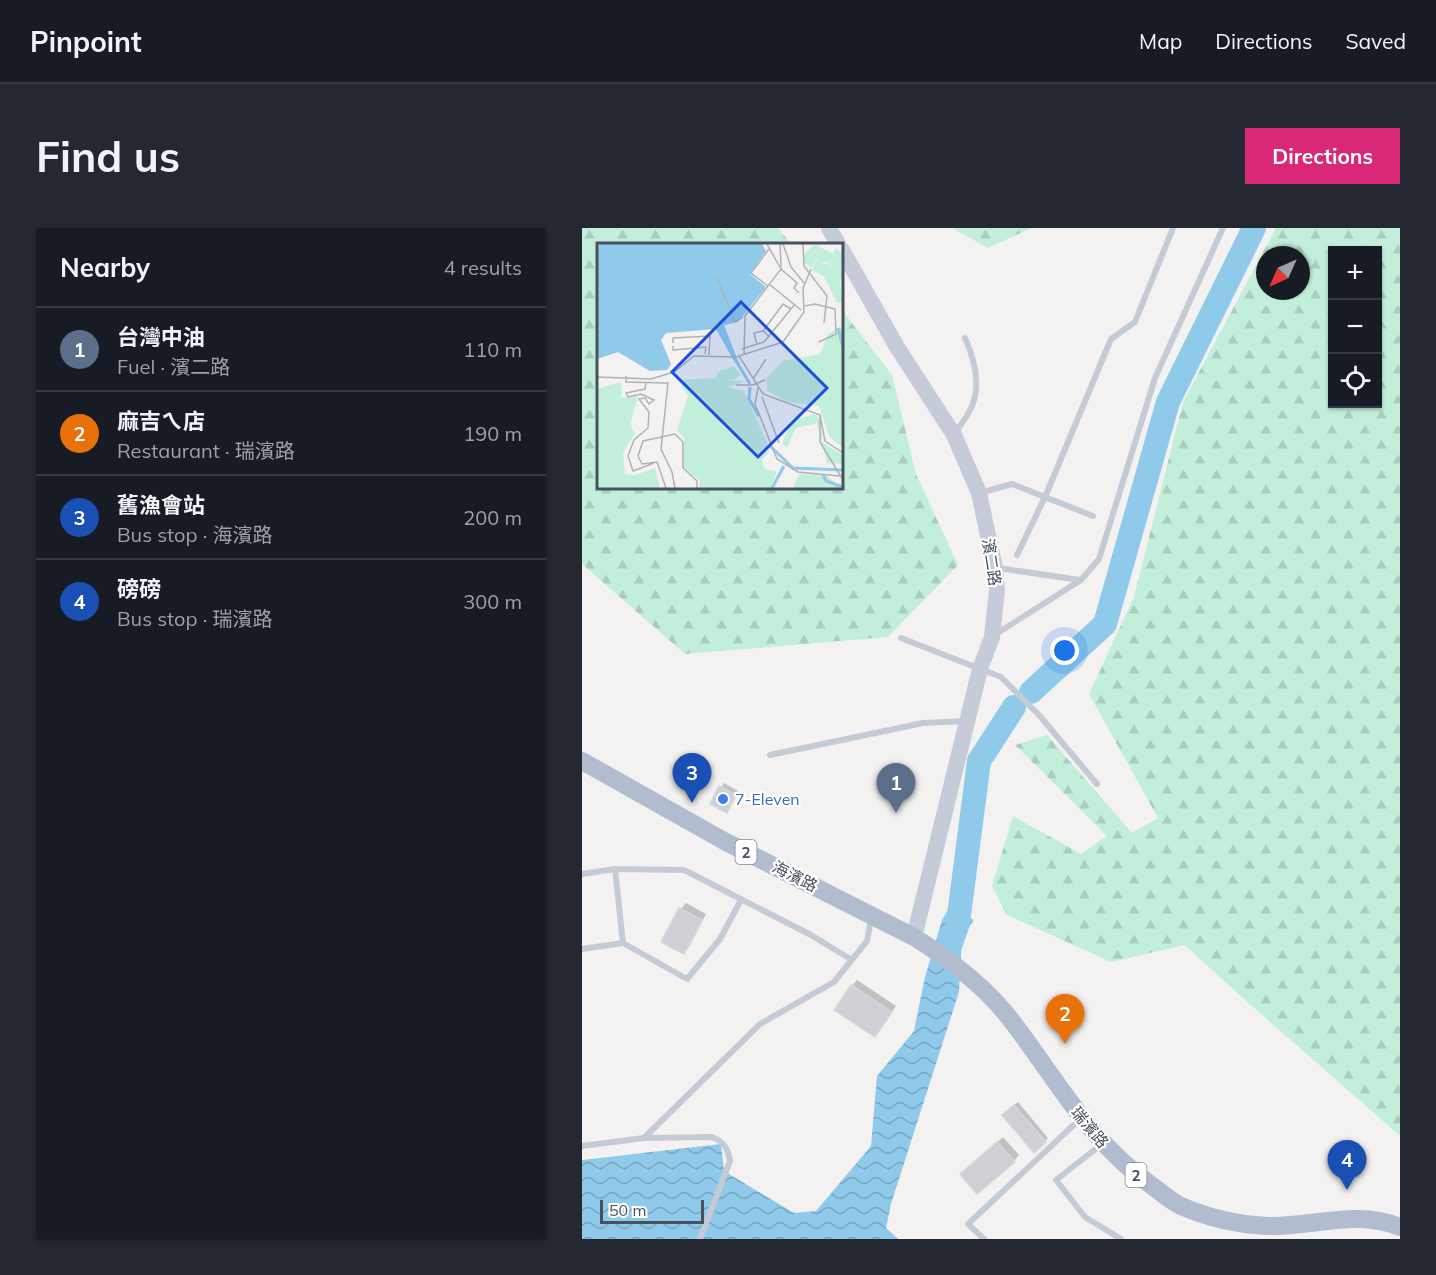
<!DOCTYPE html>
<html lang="en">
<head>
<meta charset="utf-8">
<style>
  :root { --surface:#171b24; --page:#242831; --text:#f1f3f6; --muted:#9ea1a6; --line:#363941; --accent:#db2777 }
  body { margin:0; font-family:Mulish,"Noto Sans TC",sans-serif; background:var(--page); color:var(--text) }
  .controls { position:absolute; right:18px; top:18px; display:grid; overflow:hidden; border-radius:0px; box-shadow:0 2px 4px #0004 }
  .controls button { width:54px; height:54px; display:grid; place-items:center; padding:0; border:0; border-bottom:2px solid var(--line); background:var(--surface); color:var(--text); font:30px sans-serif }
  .compass { position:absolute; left:674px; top:18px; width:54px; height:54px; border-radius:50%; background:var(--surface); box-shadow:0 2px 4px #0004; rotate:225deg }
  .scale { position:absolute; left:18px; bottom:15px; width:104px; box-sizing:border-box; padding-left:6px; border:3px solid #49515e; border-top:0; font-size:16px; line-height:21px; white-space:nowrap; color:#49515e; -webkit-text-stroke:4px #fff; paint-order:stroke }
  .you { position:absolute; left:483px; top:423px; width:21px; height:21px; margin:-15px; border:4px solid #fff; border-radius:50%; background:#1a73e8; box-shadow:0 0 0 9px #1a73e833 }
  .badge { display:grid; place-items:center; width:39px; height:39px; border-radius:50%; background:var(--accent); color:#fff; font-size:20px; font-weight:700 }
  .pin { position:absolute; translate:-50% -50px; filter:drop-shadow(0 2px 3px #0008) }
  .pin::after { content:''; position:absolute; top:32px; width:21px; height:18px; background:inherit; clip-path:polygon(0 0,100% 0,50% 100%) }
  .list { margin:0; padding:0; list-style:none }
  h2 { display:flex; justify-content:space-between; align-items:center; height:78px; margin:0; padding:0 24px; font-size:26px }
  h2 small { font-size:20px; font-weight:400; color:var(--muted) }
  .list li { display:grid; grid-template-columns:39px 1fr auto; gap:18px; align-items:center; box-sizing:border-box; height:84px; padding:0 24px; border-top:2px solid var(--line) }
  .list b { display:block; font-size:22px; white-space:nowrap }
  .list p { margin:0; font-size:20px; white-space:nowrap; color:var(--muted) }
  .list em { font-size:20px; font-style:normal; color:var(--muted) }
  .icon { flex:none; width:33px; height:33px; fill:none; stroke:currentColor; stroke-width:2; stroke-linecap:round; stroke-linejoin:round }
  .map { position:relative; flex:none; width:818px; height:1011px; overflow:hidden; border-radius:0px }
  header { display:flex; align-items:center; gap:36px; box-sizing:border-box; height:84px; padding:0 30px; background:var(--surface); border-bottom:2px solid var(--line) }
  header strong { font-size:28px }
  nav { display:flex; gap:33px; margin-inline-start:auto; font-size:21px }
  .intro { display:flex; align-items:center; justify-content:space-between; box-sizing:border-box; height:144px; padding:0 36px }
  h1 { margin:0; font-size:42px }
  .button { padding:15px 27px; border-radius:0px; background:var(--accent); color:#fff; font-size:21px; font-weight:700 }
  main { display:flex; gap:36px; padding:0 36px }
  aside { flex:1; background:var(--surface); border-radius:0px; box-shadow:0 2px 4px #0004 }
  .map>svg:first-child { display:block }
</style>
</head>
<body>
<header>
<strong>Pinpoint</strong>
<nav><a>Map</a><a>Directions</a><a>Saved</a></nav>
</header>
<div class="intro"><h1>Find us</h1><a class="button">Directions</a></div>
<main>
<aside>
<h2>Nearby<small>4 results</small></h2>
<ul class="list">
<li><span class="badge" style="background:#5c6f8a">1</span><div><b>台灣中油</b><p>Fuel · 濱二路</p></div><em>110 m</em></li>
<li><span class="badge" style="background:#e8710a">2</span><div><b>麻吉ㄟ店</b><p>Restaurant · 瑞濱路</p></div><em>190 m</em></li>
<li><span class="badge" style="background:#1a4fb4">3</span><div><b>舊漁會站</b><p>Bus stop · 海濱路</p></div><em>200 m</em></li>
<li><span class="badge" style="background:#1a4fb4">4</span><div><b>磅磅</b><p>Bus stop · 瑞濱路</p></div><em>300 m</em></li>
</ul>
</aside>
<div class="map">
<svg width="818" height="1011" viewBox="0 0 818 1011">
  <defs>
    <pattern id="forest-firs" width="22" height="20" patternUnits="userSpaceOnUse" patternTransform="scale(1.5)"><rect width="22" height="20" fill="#c2efda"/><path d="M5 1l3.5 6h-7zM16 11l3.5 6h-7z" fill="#a8cfbe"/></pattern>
    <pattern id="water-waves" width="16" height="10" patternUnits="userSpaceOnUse" patternTransform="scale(1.5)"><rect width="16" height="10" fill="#90caea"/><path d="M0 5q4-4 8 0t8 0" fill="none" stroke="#78a6c1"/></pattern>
  </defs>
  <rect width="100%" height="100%" fill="#f3f2f1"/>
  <path fill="url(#forest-firs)" fill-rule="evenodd" d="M0,0h196l13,16h-193v244h244v-178l50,65 24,99 42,91 -70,72 -203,17 -103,-90z
    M370,0h80l-44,20z
    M694,0h124v908c-71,-64 -145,-125 -215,-191l-74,17 -104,-47 -15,-29 21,-70 68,38 26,-18 -92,-91 32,-10 85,98 26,-15 -69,-124 45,-97 49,-195zM796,22v154h-46v-154zM683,27h36v36h-36z"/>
  <path fill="url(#water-waves)" d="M367,680l25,12 -12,17 -3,55 -68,212 -5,24 12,11h-316v-79l139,-16 3,27 70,42 22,-2 55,-65 6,-70 37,-45 11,-54 17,-57z"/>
  <path fill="#0003" d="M142,555l14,8 -11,20 -15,-8z
    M104,675l20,11 -17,33 -5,5 -21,-11 18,-32z
    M275,752l39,26 -21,29 -23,-49z
    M436,874l30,36 -3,3 -38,-30z
    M421,909l16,18 -5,6 -47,8z"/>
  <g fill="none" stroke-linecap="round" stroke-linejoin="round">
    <path stroke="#90caea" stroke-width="24" d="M449,464l74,-68 63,-222 86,-174
      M369,715l7,-20 21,-162 35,-54"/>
  </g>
  <path fill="#ced0d5" stroke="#d5d6dc" stroke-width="1.5" d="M137,558l17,9 -9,18 -17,-9z
    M97,680l23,12 -18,34 -23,-12z
    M269,757l41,27 -17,25 -41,-27z
    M432,877l32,37 -12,11 -32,-38z
    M415,914l18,20 -38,32 -17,-20z"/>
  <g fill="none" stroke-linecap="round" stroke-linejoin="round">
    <path stroke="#c5cbd5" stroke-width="6" d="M373,206c5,-9 13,-18 17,-28 9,-22 2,-48 -7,-68
      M398,265l32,-9 81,32
      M435,327l28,-58 66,-158 24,-17 38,-94
      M416,340l82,12
      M414,406l85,-54 18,-21 56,-181 68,-150
      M319,410l100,39 38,38 58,69
      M188,527l153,-32 43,-2
      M33,641l8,74 64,36 33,-40 21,-39
      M0,646l33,-5 69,1 127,65 41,25
      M0,721l41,-6
      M63,910l67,-1c12,5 16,11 18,24l-30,78
      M520,916l-46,36 29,37 36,22
      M0,918l62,-8 116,-114 74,-42 33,-41 4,-22
      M402,1011l-16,-15 112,-105"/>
    <path stroke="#c5cbd9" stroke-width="16" d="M247,0l9,16
      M260,22l55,97 57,88 25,58 16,75 2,22 -5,47 -12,32 -66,268"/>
    <path stroke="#b2bccf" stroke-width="18" d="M0,533l144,81 188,95c35,22 71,49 97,83 47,61 78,122 144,168 8,6 17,14 26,18 28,12 58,19 88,20 44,1 88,-17 131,1"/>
  </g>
  <circle fill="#3f7fe0" stroke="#fff" stroke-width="2" cx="141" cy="571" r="6"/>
  <g text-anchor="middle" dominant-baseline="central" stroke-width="4.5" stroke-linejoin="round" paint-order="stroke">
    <g fill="#fff" stroke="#80858e" stroke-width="1.5">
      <rect x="153.5" y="612" width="21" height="24" rx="4.5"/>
      <rect x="543.5" y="935" width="21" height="24" rx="4.5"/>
    </g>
    <g font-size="15" font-weight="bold" fill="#49515e">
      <text x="164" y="624">2</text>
      <text x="554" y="947">2</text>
    </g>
    <g font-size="16" fill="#49515e" stroke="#fff">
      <text transform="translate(410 334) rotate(81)">濱二路</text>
      <text transform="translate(213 648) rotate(27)">海濱路</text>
      <text transform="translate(508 899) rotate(50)">瑞濱路</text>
    </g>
    <g font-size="16" fill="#366cbe" stroke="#fff" text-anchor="start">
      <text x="153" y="571">7-Eleven</text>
    </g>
  </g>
  <g transform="translate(15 15)">
    <rect width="246" height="246" fill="#f3f2f1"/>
    <path d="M220,16l5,6 5,-2 12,13 4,26 -6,1 -13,-27 -12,-6zM243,84l3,1v120l-14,-12 -10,-30 -31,-4 -21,-11 -1,-12 16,-18 38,-7 8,-20zM136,123l8,9 -10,6h15l-18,6 16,4 24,54 1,7 -7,8 2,8 13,4 -7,16h-71l1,-7 -17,-14 1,-29 -7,-8 11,-34 -10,-16 37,-2 5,-7zM24,139l1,16 16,-2 -8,29 5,8 -12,20 2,21 10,1 20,-7 5,20h-63v-99zM218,171l5,5 3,24 20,12v9l-16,-1 -10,-40 -21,5 -9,19 -5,-3 9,-23zM202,231l27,1 15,13h-48z" fill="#c2efda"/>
    <path d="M217,1l19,10 3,-6 7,6v29l-16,-22 -6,3 -4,-6 -5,10 -7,-4 -2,-8z" fill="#c2efda"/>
    <path d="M0,1h165l4,7 -16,23 16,13 -28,35 -14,3 14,36 -3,2 -19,-34 -50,4 -5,7 10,24 -4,6 -17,1 -32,-19 -21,7z" fill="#90caea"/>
    <path fill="none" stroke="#90caea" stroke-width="3" d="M241,85l5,19M138,116l15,25M153,144l-1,12 10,17M173,203l23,22 50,2M226,232l3,6 17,6M175,245l12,-22"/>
    <path fill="none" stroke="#afb2b6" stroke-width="1.5" d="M170,1l14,25M183,1l1,23M186,1l8,23 14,17M206,1l1,22 23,30 -3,27M120,34l18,45 8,-5M172,41l32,26M171,43l-17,-13 18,-24M208,63l10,-2 20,5 1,25 -17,8M166,88l20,-27 8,5M76,100v-5l37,-2 -1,19M160,102l-3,-12 9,-2 7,6M76,103v4l33,-3 -1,7M145,106l22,-7 31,-38M147,111l1,-38 36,-47 16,14 -3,5 5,5M142,113l24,38 57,21 5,26 18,12M29,133v6l42,1 -7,66 11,23 3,16M0,134l54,2 23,-7 20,-16 42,1 47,-15 21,-30 -1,-24 8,-19M156,136l13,-20M49,139l-1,7 -19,4 2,4 13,-3 13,6 -5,4 -4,-6 -6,1 10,13 -1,16 -14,12 -6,16 5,15 21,-8M139,142h17l12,-5M161,145l-3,16 22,55 21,13 42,4M165,154l17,46M223,172v27l23,38M69,245l-9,-26 -15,2 -4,-8 5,-15 32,-7 8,8v26l14,13v7"/>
    <path fill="#1d4ed8" fill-opacity="0.15" stroke="#1d4ed8" stroke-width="3" d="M144,59l86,86 -69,69 -86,-85z"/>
    <rect width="246" height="246" fill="none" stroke="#49515e" stroke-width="3"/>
  </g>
</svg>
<div class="controls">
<button>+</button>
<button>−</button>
<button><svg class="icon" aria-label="locate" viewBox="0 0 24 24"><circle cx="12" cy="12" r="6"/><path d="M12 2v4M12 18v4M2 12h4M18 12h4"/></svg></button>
</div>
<svg class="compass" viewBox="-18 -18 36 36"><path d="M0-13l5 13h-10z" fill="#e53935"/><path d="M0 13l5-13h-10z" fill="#9ea1a6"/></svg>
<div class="scale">50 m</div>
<div class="you"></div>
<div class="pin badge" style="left:314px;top:585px;background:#5c6f8a">1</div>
<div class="pin badge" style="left:483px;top:816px;background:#e8710a">2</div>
<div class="pin badge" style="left:110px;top:575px;background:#1a4fb4">3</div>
<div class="pin badge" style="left:765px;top:962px;background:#1a4fb4">4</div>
</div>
</main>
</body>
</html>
